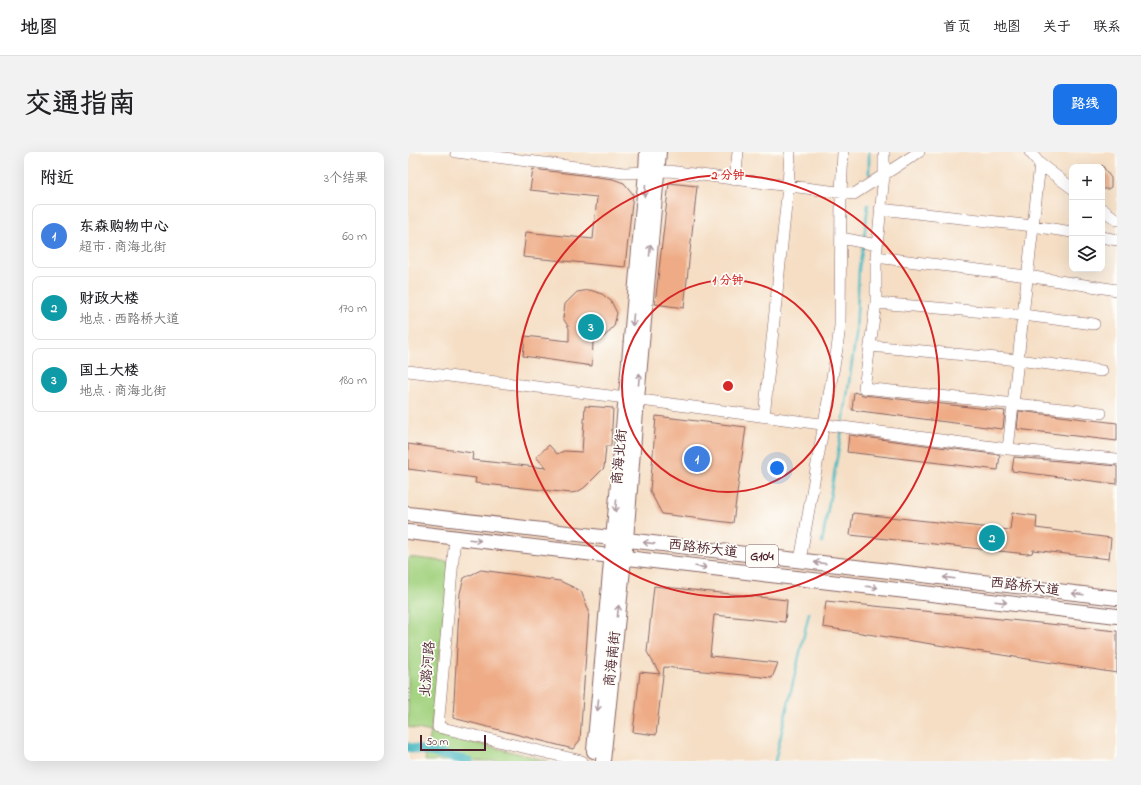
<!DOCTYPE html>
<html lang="zh">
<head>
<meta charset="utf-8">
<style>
  :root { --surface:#fff; --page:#f2f2f2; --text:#202124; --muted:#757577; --line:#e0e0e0; --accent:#1a73e8 }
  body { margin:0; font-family:"Indie Flower","LXGW WenKai TC",sans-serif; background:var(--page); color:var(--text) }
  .controls { position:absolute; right:12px; top:12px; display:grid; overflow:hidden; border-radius:8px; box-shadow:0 4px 16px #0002 }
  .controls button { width:36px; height:36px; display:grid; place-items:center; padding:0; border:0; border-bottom:1px solid var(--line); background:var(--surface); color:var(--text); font:20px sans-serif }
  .scale { position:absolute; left:12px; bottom:10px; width:66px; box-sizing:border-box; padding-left:4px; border:2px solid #4a1f2b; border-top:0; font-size:11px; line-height:14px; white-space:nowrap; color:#4a1f2b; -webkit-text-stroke:3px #fdfcf7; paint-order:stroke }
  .you { position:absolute; left:369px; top:316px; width:14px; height:14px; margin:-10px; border:3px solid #fff; border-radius:50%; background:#1a73e8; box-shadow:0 0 0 6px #1a73e833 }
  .badge { display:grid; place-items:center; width:26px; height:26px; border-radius:50%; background:var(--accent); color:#fff; font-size:13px; font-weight:700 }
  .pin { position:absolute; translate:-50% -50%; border:2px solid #fff; box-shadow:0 1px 4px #0006 }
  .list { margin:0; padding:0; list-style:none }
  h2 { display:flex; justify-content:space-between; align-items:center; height:52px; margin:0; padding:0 16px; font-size:17px }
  h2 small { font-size:13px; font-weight:400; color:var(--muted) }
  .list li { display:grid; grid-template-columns:26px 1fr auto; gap:12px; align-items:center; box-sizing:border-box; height:64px; margin:0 8px 8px; padding:0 8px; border:1px solid var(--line); border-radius:8px }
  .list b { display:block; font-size:15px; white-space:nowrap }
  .list p { margin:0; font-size:13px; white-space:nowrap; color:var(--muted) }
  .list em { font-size:13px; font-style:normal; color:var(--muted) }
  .icon { flex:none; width:22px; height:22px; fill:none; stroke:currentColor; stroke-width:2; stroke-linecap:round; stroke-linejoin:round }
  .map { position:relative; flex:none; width:709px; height:609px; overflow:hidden; border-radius:8px }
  header { display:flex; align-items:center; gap:24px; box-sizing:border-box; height:56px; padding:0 20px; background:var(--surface); border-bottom:1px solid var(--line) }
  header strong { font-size:19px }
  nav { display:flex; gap:22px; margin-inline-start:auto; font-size:14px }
  .intro { display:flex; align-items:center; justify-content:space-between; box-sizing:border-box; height:96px; padding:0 24px }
  h1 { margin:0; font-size:28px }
  .button { padding:10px 18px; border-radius:8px; background:var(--accent); color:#fff; font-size:14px; font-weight:700 }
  main { display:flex; gap:24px; padding:0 24px }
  aside { flex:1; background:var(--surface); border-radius:8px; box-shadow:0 4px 16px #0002 }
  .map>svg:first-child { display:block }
</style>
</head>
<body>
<header>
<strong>地图</strong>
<nav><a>首页</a><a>地图</a><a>关于</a><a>联系</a></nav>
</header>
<div class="intro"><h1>交通指南</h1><a class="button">路线</a></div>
<main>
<aside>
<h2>附近<small>3个结果</small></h2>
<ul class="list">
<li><span class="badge" style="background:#3f7fe0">1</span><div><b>东森购物中心</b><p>超市 · 商海北街</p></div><em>60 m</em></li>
<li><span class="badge" style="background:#0f9aa8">2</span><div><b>财政大楼</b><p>地点 · 西路桥大道</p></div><em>170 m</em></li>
<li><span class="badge" style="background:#0f9aa8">3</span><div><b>国土大楼</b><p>地点 · 商海北街</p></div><em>180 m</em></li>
</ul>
</aside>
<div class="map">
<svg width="709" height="609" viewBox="0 0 709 609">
  <rect width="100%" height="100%" fill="#fdfcf7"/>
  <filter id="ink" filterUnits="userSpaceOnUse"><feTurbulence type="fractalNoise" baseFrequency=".025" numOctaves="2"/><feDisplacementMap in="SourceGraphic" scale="8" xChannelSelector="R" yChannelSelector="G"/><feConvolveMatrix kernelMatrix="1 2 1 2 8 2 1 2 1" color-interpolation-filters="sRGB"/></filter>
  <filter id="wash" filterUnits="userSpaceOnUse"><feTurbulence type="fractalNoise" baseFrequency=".012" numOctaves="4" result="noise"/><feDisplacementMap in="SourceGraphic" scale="16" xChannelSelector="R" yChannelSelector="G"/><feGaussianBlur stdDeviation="0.9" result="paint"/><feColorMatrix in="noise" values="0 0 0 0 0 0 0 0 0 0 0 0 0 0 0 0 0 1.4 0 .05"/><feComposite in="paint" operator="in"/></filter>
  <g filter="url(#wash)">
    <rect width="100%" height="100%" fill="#f5dec4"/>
    <path fill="#a4d381" stroke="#777956" d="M0,405l42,5 -19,170 118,29h-124l6,-29 -23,-5z"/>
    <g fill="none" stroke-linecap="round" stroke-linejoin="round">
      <path stroke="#49b8c1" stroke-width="2.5" d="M461,22v-22
        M456,87l4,-34
        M435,271l13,-88 3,-67 4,-22
        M414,390l20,-112
        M367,609l34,-148"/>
      <path stroke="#49b8c1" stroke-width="9" d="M0,595l61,14"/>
    </g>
    <g id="blocks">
      <path fill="#eeab85" d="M694,13l9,13v9l-3,2h-6z
        M125,17l80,10 11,4 9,11 -8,73 -102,-10 3,-25 67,7 4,-42 -67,-7z
        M261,31l28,3 -13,122 -29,-4z
        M182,138l12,4 9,7 6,12 -3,13 -9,10 -12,6 -1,24 -69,-10 2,-20 44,5v-13l-6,-10 2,-14 12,-12z
        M446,240l9,3 142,16 -2,17 -1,1 -150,-19z
        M177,254l28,2 -2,38h-5l-2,22 -20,20 -7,4 -6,1 -96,-10 1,-5 -68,-9v-25l65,9 -1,7 74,8 -10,-11 13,-12 8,9 7,-3 18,1z
        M611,259l98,12v18l-100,-12z
        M248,264l90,11 -13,96 -71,-9 -12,-23z
        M441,283l151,20 -2,15 -151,-18z
        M606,305l103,9v18l-105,-13z
        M445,361l157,17 2,-17 25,3 -1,12 75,10 -2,21 -76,-9 -1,3 -5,1 -177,-19z
        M73,418l79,11 21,10 8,20 -9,129 -7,9 -120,-31 7,-125 4,-15z
        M246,434l133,14 -2,22 -71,-7 -4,41 68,7 -6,15 -108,-11 -8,68 -23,-3 7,-60 20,2 -13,-22z
        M418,449l291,30v42l-294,-46z"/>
    </g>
  </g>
  <g filter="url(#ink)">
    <use href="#blocks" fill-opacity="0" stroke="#866261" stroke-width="1"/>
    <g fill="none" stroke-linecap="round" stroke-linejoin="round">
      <defs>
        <path id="minor" d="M48,0l168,21 45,-2 185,23 65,-42
          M476,0v23l-8,82v46l-12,85 237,25
          M622,0l10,12 32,24
          M327,28l3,-28
          M472,57l153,17 39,6
          M694,57l15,11
          M694,85l15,3
          M433,86l36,7
          M468,105l151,19 90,14
          M468,151l147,12 71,9
          M462,194l148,14 84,11
          M0,219l218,27 382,51 109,10
          M356,265l24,-231 2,-34
          M600,297l32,-285
          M47,385l-17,190 144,34
          M392,409l37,-212 3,-23 1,-133 2,-41"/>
        <path id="major" d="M0,362l709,84
          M0,380l709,84
          M186,599l52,-579 1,-20
          M195,609l23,-221 11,-141 22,-247"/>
      </defs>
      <use href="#minor" stroke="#866261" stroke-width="12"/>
      <use href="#major" stroke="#866261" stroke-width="16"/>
      <path stroke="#866261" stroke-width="1.5" stroke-dasharray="1 3" stroke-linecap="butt" d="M0,537l2,5 -2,10"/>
      <use href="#minor" stroke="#fff" stroke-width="11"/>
      <use href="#major" stroke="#fff" stroke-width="14"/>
    </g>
    <defs><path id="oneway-shaft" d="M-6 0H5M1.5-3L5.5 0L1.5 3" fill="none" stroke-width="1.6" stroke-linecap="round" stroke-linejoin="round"/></defs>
    <g stroke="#ae9aa0">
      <use href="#oneway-shaft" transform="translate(237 39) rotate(95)"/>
      <use href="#oneway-shaft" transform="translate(242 98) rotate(-85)"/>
      <use href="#oneway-shaft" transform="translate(225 168) rotate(95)"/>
      <use href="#oneway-shaft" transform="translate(231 227) rotate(-85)"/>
      <use href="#oneway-shaft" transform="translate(208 354) rotate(95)"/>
      <use href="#oneway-shaft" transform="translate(67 388) rotate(7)"/>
      <use href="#oneway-shaft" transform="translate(241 391) rotate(-173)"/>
      <use href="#oneway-shaft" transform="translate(412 411) rotate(-173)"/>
      <use href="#oneway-shaft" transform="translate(293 415) rotate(7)"/>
      <use href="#oneway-shaft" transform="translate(541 426) rotate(-173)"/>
      <use href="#oneway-shaft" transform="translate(464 435) rotate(7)"/>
      <use href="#oneway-shaft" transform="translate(670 442) rotate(-173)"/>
      <use href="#oneway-shaft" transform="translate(593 450) rotate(7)"/>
      <use href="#oneway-shaft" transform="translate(210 459) rotate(-84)"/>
      <use href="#oneway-shaft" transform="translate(190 553) rotate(95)"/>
    </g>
  </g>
  <g fill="none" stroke="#d62828" stroke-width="2">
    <circle cx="320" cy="234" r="106"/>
    <circle cx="320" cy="234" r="211"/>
  </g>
  <g text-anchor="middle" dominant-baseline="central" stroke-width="3.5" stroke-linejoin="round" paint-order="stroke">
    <rect fill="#fdfcf7" stroke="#806168" stroke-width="1" x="338" y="393" width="32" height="22" rx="3"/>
    <g font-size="13" font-weight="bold" fill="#4a1f2b">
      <text x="354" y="404">G104</text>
    </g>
    <g font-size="14" fill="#4a1f2b" stroke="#fdfcf7">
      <text transform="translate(212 305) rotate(-85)">商海北街</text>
      <text transform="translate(295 397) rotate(7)">西路桥大道</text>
      <text transform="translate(617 435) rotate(7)">西路桥大道</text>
      <text transform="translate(205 507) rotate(-84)">商海南街</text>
      <text transform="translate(20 517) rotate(-85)">北潞河路</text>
    </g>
  </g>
  <circle cx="320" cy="234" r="6" fill="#d62828" stroke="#fdfcf7" stroke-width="2"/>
  <g font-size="12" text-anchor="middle" font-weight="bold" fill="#d62828" stroke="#fdfcf7" stroke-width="3.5" stroke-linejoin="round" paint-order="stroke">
    <text x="320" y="27">2 分钟</text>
    <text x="320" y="132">1 分钟</text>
  </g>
</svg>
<div class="controls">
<button>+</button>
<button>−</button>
<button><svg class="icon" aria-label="layers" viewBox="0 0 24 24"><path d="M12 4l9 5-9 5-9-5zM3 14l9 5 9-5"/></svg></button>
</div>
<div class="scale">50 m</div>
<div class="you"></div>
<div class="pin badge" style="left:289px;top:307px;background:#3f7fe0">1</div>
<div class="pin badge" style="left:584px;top:386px;background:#0f9aa8">2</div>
<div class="pin badge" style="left:183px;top:175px;background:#0f9aa8">3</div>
</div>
</main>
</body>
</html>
